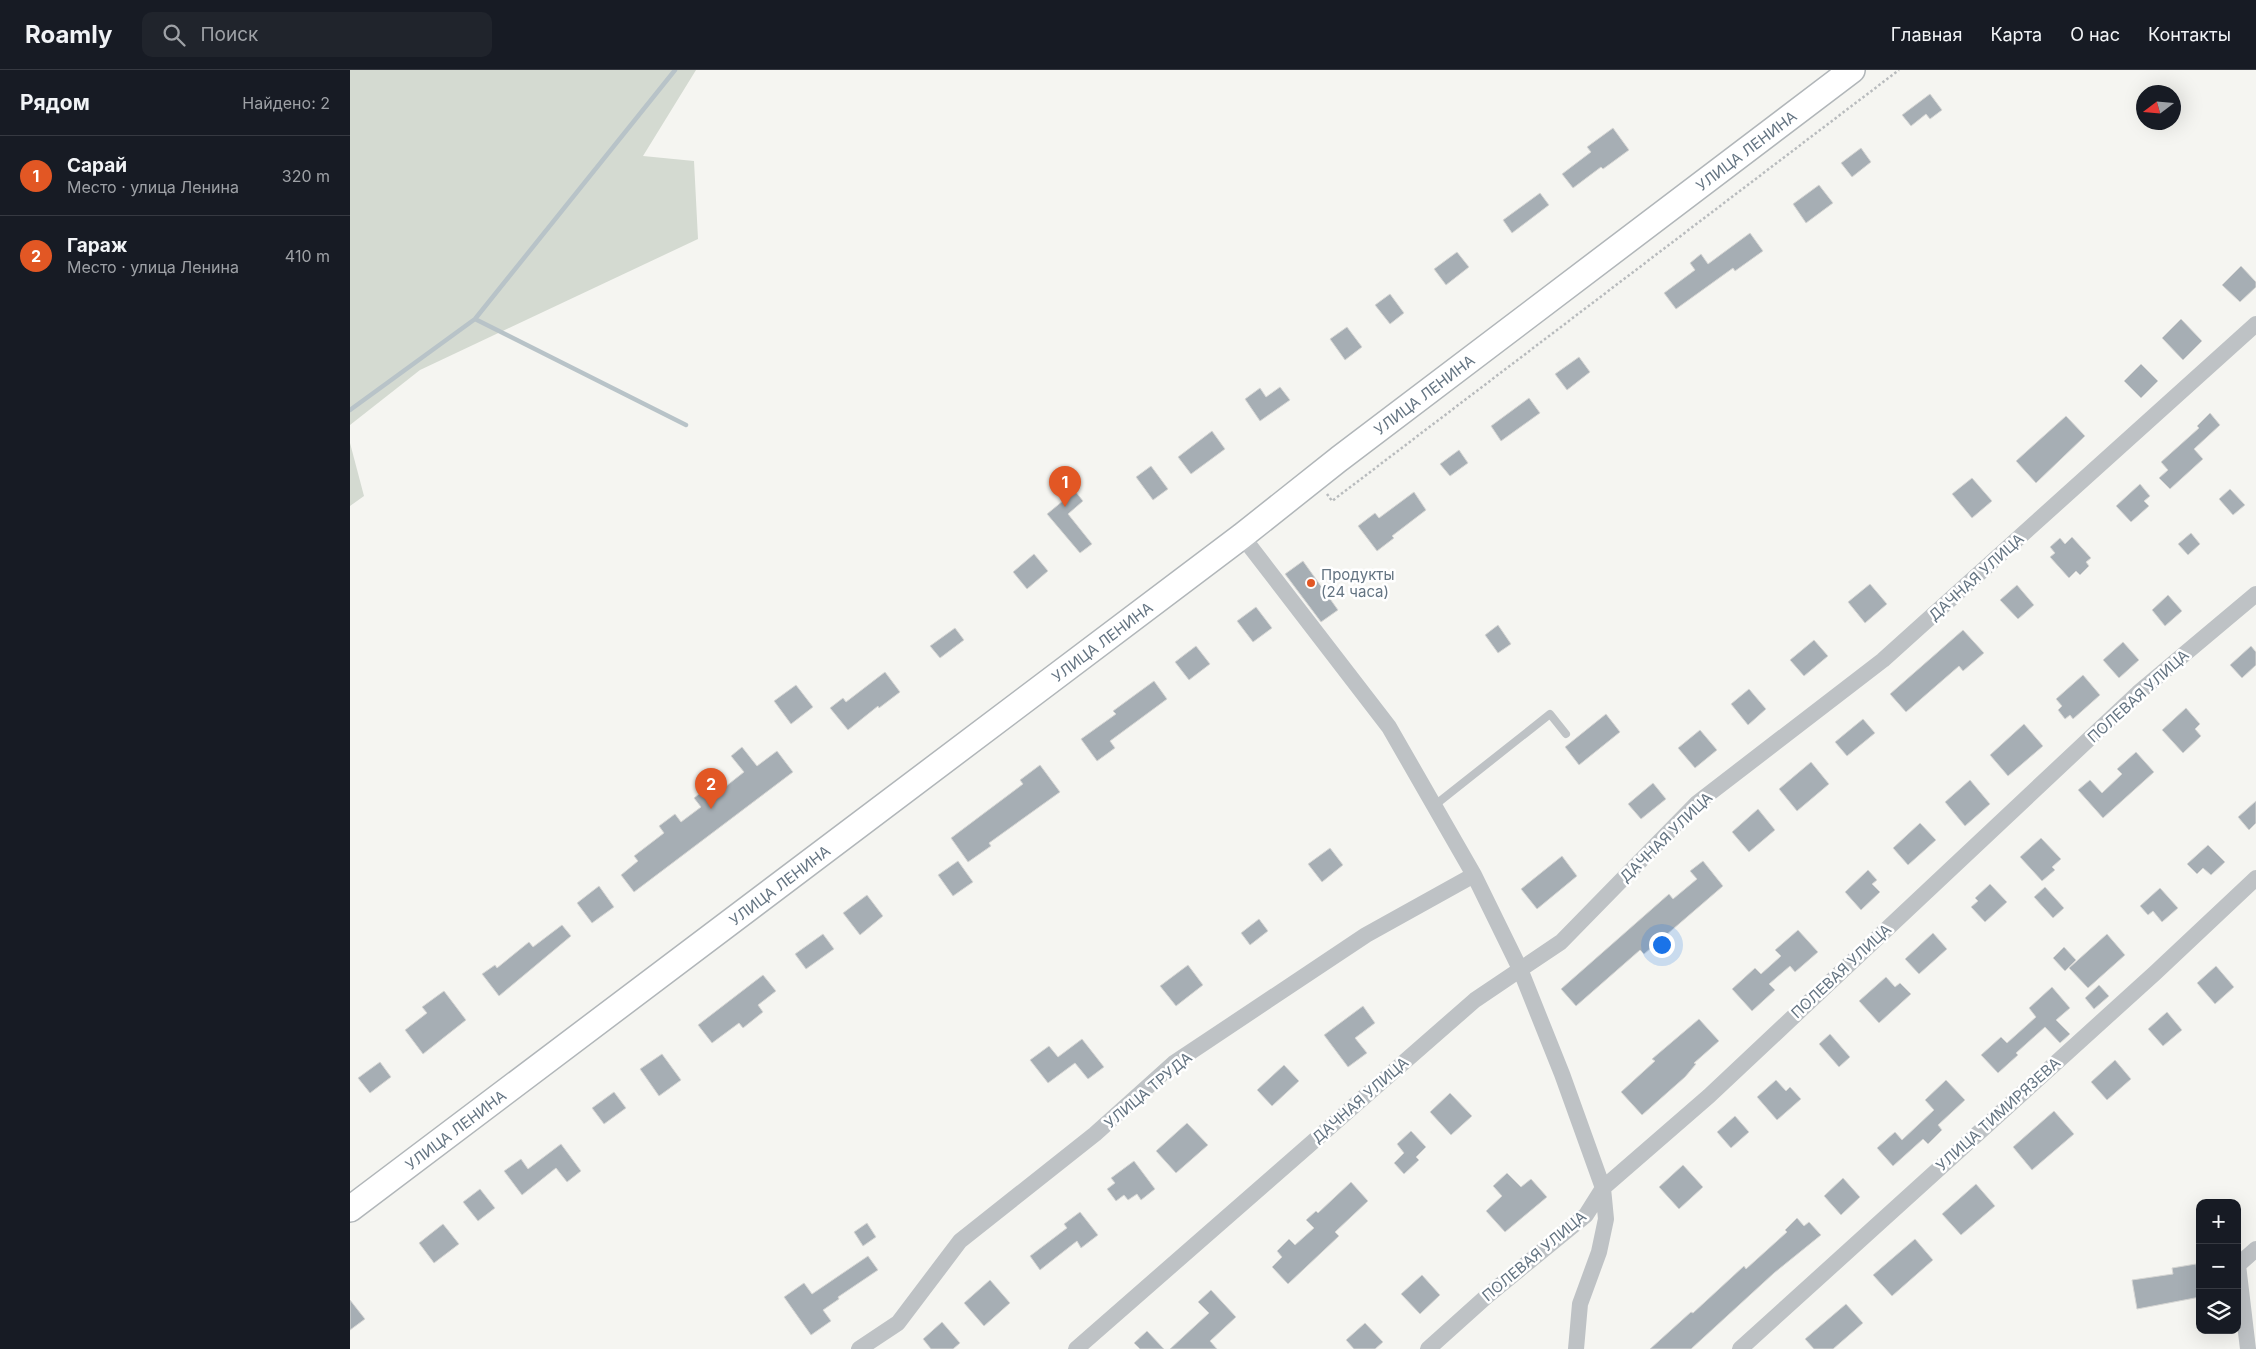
<!DOCTYPE html>
<html lang="ru">
<head>
<meta charset="utf-8">
<style>
  :root { --surface:#171b24; --page:#20242c; --text:#f1f3f6; --muted:#9ea1a6; --line:#363941; --accent:#e25724 }
  body { margin:0; font-family:Inter,sans-serif; background:var(--page); color:var(--text) }
  .controls { position:absolute; right:15px; bottom:15px; display:grid; overflow:hidden; border-radius:10px; box-shadow:0 5px 20px #0002 }
  .controls button { width:45px; height:45px; display:grid; place-items:center; padding:0; border:0; border-bottom:1px solid var(--line); background:var(--surface); color:var(--text); font:25px sans-serif }
  .compass { position:absolute; left:1786px; top:15px; width:45px; height:45px; border-radius:50%; background:var(--surface); box-shadow:0 5px 20px #0002; rotate:254deg }
  .you { position:absolute; left:1311px; top:874px; width:18px; height:18px; margin:-12px; border:4px solid #fff; border-radius:50%; background:#1a73e8; box-shadow:0 0 0 8px #1a73e833 }
  .badge { display:grid; place-items:center; width:32px; height:32px; border-radius:50%; background:var(--accent); color:#fff; font-size:16px; font-weight:700 }
  .pin { position:absolute; translate:-50% -41px; filter:drop-shadow(0 1px 2px #0008) }
  .pin::after { content:''; position:absolute; top:26px; width:18px; height:15px; background:inherit; clip-path:polygon(0 0,100% 0,50% 100%) }
  .list { margin:0; padding:0; list-style:none }
  h2 { display:flex; justify-content:space-between; align-items:center; height:65px; margin:0; padding:0 20px; font-size:21px }
  h2 small { font-size:16px; font-weight:400; color:var(--muted) }
  .list li { display:grid; grid-template-columns:32px 1fr auto; gap:15px; align-items:center; box-sizing:border-box; height:80px; padding:0 20px; border-top:1px solid var(--line) }
  .list b { display:block; font-size:19px; white-space:nowrap }
  .list p { margin:0; font-size:16px; white-space:nowrap; color:var(--muted) }
  .list em { font-size:16px; font-style:normal; color:var(--muted) }
  .icon { flex:none; width:28px; height:28px; fill:none; stroke:currentColor; stroke-width:2; stroke-linecap:round; stroke-linejoin:round }
  .map { position:relative; flex:none; width:1906px; height:1279px; overflow:hidden }
  header { display:flex; align-items:center; gap:30px; box-sizing:border-box; height:70px; padding:0 25px; background:var(--surface); border-bottom:1px solid var(--line) }
  header strong { font-size:24px }
  nav { display:flex; gap:28px; margin-inline-start:auto; font-size:18px }
  .search { width:350px; height:45px; background:var(--page); display:flex; align-items:center; gap:12px; box-sizing:border-box; padding:0 18px; border-radius:10px; color:var(--muted); font-size:19px }
  main { display:flex }
  aside { flex:1; background:var(--surface) }
  .map>svg:first-child { display:block }
</style>
</head>
<body>
<header>
<strong>Roamly</strong>
<div class="search"><svg class="icon" aria-label="search" viewBox="0 0 24 24"><circle cx="10" cy="10" r="6"/><path d="M15 15l6 6"/></svg>Поиск</div>
<nav><a>Главная</a><a>Карта</a><a>О нас</a><a>Контакты</a></nav>
</header>
<main>
<aside>
<h2>Рядом<small>Найдено: 2</small></h2>
<ul class="list">
<li><span class="badge">1</span><div><b>Сарай</b><p>Место · улица Ленина</p></div><em>320 m</em></li>
<li><span class="badge">2</span><div><b>Гараж</b><p>Место · улица Ленина</p></div><em>410 m</em></li>
</ul>
</aside>
<div class="map">
<svg width="1906" height="1279" viewBox="0 0 1906 1279">
  <rect width="100%" height="100%" fill="#f5f5f1"/>
  <path fill="#d4dad1" d="M0,0h346l-53,86 51,5 4,78 -278,131 -70,55z
    M0,373l14,53 -14,10z"/>
  <g fill="none" stroke-linecap="round" stroke-linejoin="round">
    <path stroke="#b8c3c8" stroke-width="4.5" d="M125,249l211,106
      M0,340l125,-91 200,-249"/>
  </g>
  <path fill="#a6aeb4" stroke="#d6d6d4" d="M1580,24l12,16 -12,9 -4,-5 -15,12 -9,-11z
    M1263,58l16,22 -26,19 -2,-2 -28,21 -11,-14 29,-22 -4,-5z
    M1511,78l10,14 -19,15 -11,-14z
    M1469,115l14,18 -27,20 -13,-19z
    M1190,123l9,12 -37,28 -9,-13z
    M1400,163l13,18 -28,20 -2,-3 -57,41 -12,-16 31,-23 -5,-7 11,-9 7,10z
    M1107,182l12,15 -23,18 -12,-16z
    M1891,196l15,16v5l-16,15 -18,-17z
    M1040,224l14,19 -14,11 -15,-19z
    M1831,249l21,22 -19,19 -21,-22z
    M997,257l15,20 -17,13 -15,-21z
    M1229,287l11,15 -23,18 -12,-16z
    M1791,294l17,17 -17,17 -17,-17z
    M930,317l10,13 -30,21 -15,-22 15,-11 6,9z
    M1179,328l11,15 -39,28 -10,-15z
    M1860,343l10,12 -26,24 9,10 -33,30 -11,-11 9,-8 -7,-8 38,-34 -2,-2z
    M1716,346l19,20 -49,47 -20,-22z
    M862,361l13,18 -34,25 -13,-17z
    M1109,380l9,13 -18,13 -10,-12z
    M801,396l17,23 -15,11 -17,-23z
    M1622,408l20,23 -20,17 -20,-24z
    M1790,414l10,12 -6,5 5,5 -18,16 -15,-16z
    M1880,419l15,16 -12,10 -14,-16z
    M725,421l8,10 -15,13 24,30 -12,9 -33,-39z
    M1064,422l12,18 -34,26 2,2 -17,13 -19,-25 17,-13 4,5z
    M1841,463l9,11 -12,11 -10,-11z
    M1722,467l19,21 -5,4 3,4 -9,9 -4,-4 -7,7 -19,-21 5,-4 -5,-6 10,-9 5,6z
    M684,484l14,17 -21,18 -14,-17z
    M953,491l35,49 -17,12 -36,-48z
    M1520,514l17,20 -22,19 -17,-21z
    M1667,515l17,20 -16,14 -18,-19z
    M1818,525l14,16 -17,15 -13,-16z
    M906,537l16,21 -19,14 -16,-21z
    M1148,555l13,19 -13,9 -13,-18z
    M605,558l9,12 -24,18 -10,-12z
    M1613,560l21,23 -21,18 -4,-5 -53,46 -16,-18z
    M1464,570l14,16 -24,20 -14,-16z
    M1773,572l16,18 -20,18 -16,-18z
    M846,576l14,18 -21,16 -14,-18z
    M1901,576l5,6v13l-14,13 -12,-13z
    M535,602l15,20 -21,16 -1,-2 -30,24 -18,-22 13,-10 3,4z
    M1733,605l17,20 -27,24 -3,-4 -5,4 -7,-9 4,-4 -6,-7z
    M804,611l13,18 -57,42 5,7 -18,13 -16,-22 35,-25 -3,-3z
    M446,615l17,22 -22,17 -17,-23z
    M1399,619l17,20 -18,16 -17,-21z
    M1836,638l14,16 -5,5 6,7 -18,17 -21,-23z
    M1256,644l14,18 -41,33 -14,-18z
    M1513,649l12,14 -28,23 -12,-14z
    M1674,654l19,22 -35,30 -18,-21z
    M1350,660l17,20 -22,18 -17,-20z
    M392,677l15,19 20,-15 16,21 -159,120 -13,-17 17,-14 -4,-5 30,-23 -5,-7 16,-12 6,8 20,-15 -7,-9 10,-8 7,8 33,-26 -13,-16z
    M1786,682l18,20 -51,46 -25,-28 12,-10 12,13 20,-19 -5,-5z
    M1461,692l18,22 -32,27 -18,-22z
    M690,695l20,27 -71,51 2,3 -23,16 -17,-24 72,-54 -3,-4z
    M1620,710l20,24 -25,22 -20,-24z
    M1303,713l13,16 -25,20 -13,-15z
    M1906,731v22l-7,7 -11,-13z
    M1408,739l17,21 -26,22 -17,-20z
    M1570,753l16,17 -28,25 -15,-17z
    M1691,768l20,21 -9,8 3,3 -13,11 -22,-24z
    M1858,775l17,17 -14,13 -8,-7 -6,6 -10,-10z
    M980,778l13,17 -21,17 -14,-18z
    M1212,786l15,20 -40,33 -16,-20z
    M608,791l15,21 -20,14 -15,-21z
    M1353,791l20,25 -79,68 -4,-4 -64,56 -15,-17 108,-95 4,5 24,-20 -7,-8z
    M1518,800l9,10 -5,4 8,8 -19,18 -16,-18z
    M1640,814l17,18 -22,20 -14,-15 7,-6 -3,-3z
    M249,816l15,21 -22,16 -15,-20z
    M1695,817l19,21 -11,10 -19,-21z
    M1810,818l18,20 -16,14 -9,-11 -5,4 -8,-9z
    M517,825l16,21 -23,19 -17,-22z
    M909,849l9,12 -18,14 -9,-12z
    M212,855l9,11 -72,60 -17,-22 13,-9 2,3 32,-26 4,5z
    M1448,860l20,22 -23,20 -5,-6 -21,18 6,6 -23,21 -20,-22 23,-21 6,6 20,-18 -6,-6z
    M1583,863l14,16 -28,25 -14,-15z
    M473,864l11,15 -28,20 -11,-15z
    M1757,864l18,21 -37,33 -19,-20z
    M1714,877l12,13 -11,11 -12,-13z
    M838,895l15,20 -27,21 -16,-20z
    M1866,896l18,21 -19,17 -18,-21z
    M413,905l13,16 -18,14 5,7 -20,16 -4,-5 -27,20 -14,-18z
    M1536,907l9,10 5,-4 11,11 -32,29 -20,-22z
    M1749,915l10,11 -15,13 -9,-11z
    M1702,917l18,21 -14,12 14,14 -10,9 -15,-16 -29,26 2,2 -20,18 -17,-18 20,-18 6,6 29,-26 -7,-9z
    M94,921l22,29 -43,34 -18,-24 22,-17 -5,-6z
    M1013,936l12,17 -20,15 12,15 -19,14 -24,-32z
    M1817,942l15,18 -19,16 -15,-17z
    M1349,949l20,22 -25,22 2,1 -11,13 -43,38 -21,-23 34,-31 -3,-2z
    M1480,964l20,23 -11,10 -20,-23z
    M732,969l22,28 -16,12 -13,-16 -27,20 -18,-23 19,-14 9,11z
    M312,984l19,26 -22,16 -19,-27z
    M1765,990l16,19 -24,21 -16,-18z
    M30,992l11,15 -21,16 -12,-15z
    M934,995l15,16 -27,25 -15,-16z
    M1426,1010l10,11 4,-4 11,12 -24,21 -20,-23z
    M1596,1010l19,20 -27,25 4,5 -14,14 -5,-5 -30,27 -16,-18 18,-16 7,8 32,-30 -9,-10z
    M264,1022l12,16 -22,16 -12,-16z
    M1100,1023l22,23 -21,19 -21,-23z
    M1704,1041l20,23 -42,36 -19,-23z
    M1385,1046l14,16 -18,16 -14,-16z
    M837,1053l21,22 -32,28 -20,-22z
    M1061,1061l15,16 -10,10 3,3 -15,14 -10,-11 10,-10 -7,-9z
    M211,1074l20,27 -14,11 -11,-14 -34,27 -18,-24 17,-12 7,10z
    M784,1091l21,28 -14,11 -4,-6 -9,6 -4,-5 -8,6 -9,-12 8,-6 -4,-5z
    M1333,1095l20,22 -24,22 -20,-22z
    M1157,1103l14,14 10,-8 16,18 -42,35 -19,-21 16,-15 -9,-10z
    M1493,1108l17,19 -19,18 -17,-19z
    M1001,1112l17,19 -33,31 4,4 -51,48 -16,-17 10,-10 -5,-6 12,-12 6,6 19,-17 -8,-8 10,-9 2,2z
    M1626,1114l19,22 -34,29 -19,-21z
    M130,1119l15,19 -17,13 -15,-19z
    M730,1142l18,23 -17,13 -4,-7 -37,29 -10,-14 37,-28 -3,-4z
    M1447,1148l7,8 5,-4 12,13 -47,38 -83,76h-41l41,-37 2,1 51,-47 2,3 41,-37 -2,-2z
    M517,1153l9,14 -13,9 -9,-14z
    M93,1154l16,20 -25,19 -15,-20z
    M1565,1169l18,21 -41,36 -19,-21z
    M518,1186l10,14 -40,27 1,2 -16,11 8,11 -20,14 -27,-38 20,-14 8,11z
    M1846,1194l4,33 -63,12 -5,-29 41,-6 -1,-6z
    M1072,1205l18,20 -20,19 -19,-20z
    M640,1210l20,23 -26,23 -20,-23z
    M861,1220l25,27 -26,24 7,8h-47l39,-36 -11,-11z
    M0,1230l15,19 -15,11z
    M1496,1234l17,19 -30,26h-19l-9,-10z
    M592,1252l18,21 -7,6h-22l-8,-10z
    M1015,1253l18,19 -8,7h-21l-8,-9z
    M797,1261l17,18h-24l-6,-6z"/>
  <g fill="none" stroke-linecap="round" stroke-linejoin="round">
    <defs>
      <g id="primary">
        <path id="s1" d="M0,1139l892,-673 97,-77 513,-389"/>
      </g>
    </defs>
    <use href="#primary" stroke="#b1b6b9" stroke-width="28"/>
    <path stroke="#b8bbbd" stroke-width="2.5" stroke-dasharray="2.5 2.5" stroke-linecap="butt" d="M977,424l5,7 567,-431"/>
    <path stroke="#bec2c5" stroke-width="8" d="M1085,735l115,-91 16,20"/>
    <path stroke="#bec2c5" stroke-width="16" d="M892,466l147,191 85,148 46,94 42,105 41,114 3,31 -7,33 -19,52 -4,45
      M509,1279l39,-26 62,-82 135,-107 79,-71 192,-128 108,-60
      M726,1279l399,-349 86,-58 136,-139 186,-143 373,-336
      M1078,1279l59,-53 99,-81 17,-27 106,-92 429,-403 118,-99
      M1390,1279l415,-376 101,-95
      M1898,1279l-10,-84 18,-16"/>
    <use href="#primary" stroke="#fff" stroke-width="25"/>
  </g>
  <circle fill="#e25724" stroke="#fff" stroke-width="2" cx="961" cy="513" r="5"/>
  <g text-anchor="middle" dominant-baseline="central" stroke-width="5" stroke-linejoin="round" paint-order="stroke">
    <g font-size="15" fill="#647482" stroke="#fff">
      <text stroke="none"><textPath href="#s1" startOffset="1752">УЛИЦА ЛЕНИНА</textPath></text>
      <text stroke="none"><textPath href="#s1" startOffset="1348">УЛИЦА ЛЕНИНА</textPath></text>
      <text transform="translate(1626 507) rotate(-42)">ДАЧНАЯ УЛИЦА</text>
      <text stroke="none"><textPath href="#s1" startOffset="942">УЛИЦА ЛЕНИНА</textPath></text>
      <text transform="translate(1788 626) rotate(-42)">ПОЛЕВАЯ УЛИЦА</text>
      <text transform="translate(1316 767) rotate(-44)">ДАЧНАЯ УЛИЦА</text>
      <text stroke="none"><textPath href="#s1" startOffset="538">УЛИЦА ЛЕНИНА</textPath></text>
      <text transform="translate(1491 901) rotate(-43)">ПОЛЕВАЯ УЛИЦА</text>
      <text transform="translate(798 1020) rotate(-40)">УЛИЦА ТРУДА</text>
      <text transform="translate(1010 1030) rotate(-41)">ДАЧНАЯ УЛИЦА</text>
      <text transform="translate(1648 1044) rotate(-42)">УЛИЦА ТИМИРЯЗЕВА</text>
      <text stroke="none"><textPath href="#s1" startOffset="132">УЛИЦА ЛЕНИНА</textPath></text>
      <text transform="translate(1184 1186) rotate(-40)">ПОЛЕВАЯ УЛИЦА</text>
    </g>
    <g font-size="15" fill="#647482" stroke="#fff" text-anchor="start">
      <text x="971" y="504">Продукты<tspan x="971" dy="17">(24 часа)</tspan></text>
    </g>
  </g>
</svg>
<div class="controls">
<button>+</button>
<button>−</button>
<button><svg class="icon" aria-label="layers" viewBox="0 0 24 24"><path d="M12 4l9 5-9 5-9-5zM3 14l9 5 9-5"/></svg></button>
</div>
<svg class="compass" viewBox="-18 -18 36 36"><path d="M0-13l5 13h-10z" fill="#e53935"/><path d="M0 13l5-13h-10z" fill="#9ea1a6"/></svg>
<div class="you"></div>
<div class="pin badge" style="left:715px;top:437px">1</div>
<div class="pin badge" style="left:361px;top:739px">2</div>
</div>
</main>
</body>
</html>
